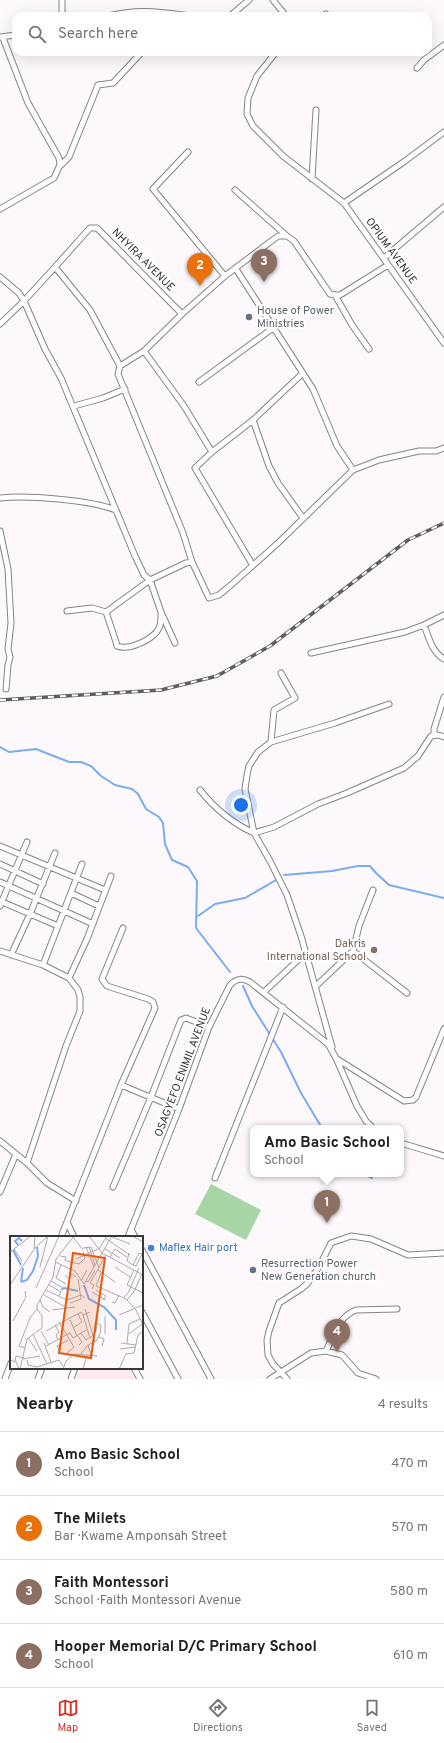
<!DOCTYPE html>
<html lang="en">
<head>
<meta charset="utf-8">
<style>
  :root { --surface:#fff; --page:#f6f6f6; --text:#202124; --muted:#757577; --line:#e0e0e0; --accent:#d93025 }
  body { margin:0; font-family:Overpass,sans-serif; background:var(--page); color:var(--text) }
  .you { position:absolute; left:241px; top:805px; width:14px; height:14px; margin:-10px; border:3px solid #fff; border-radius:50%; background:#1a73e8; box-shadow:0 0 0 6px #1a73e833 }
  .badge { display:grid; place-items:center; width:26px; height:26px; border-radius:50%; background:var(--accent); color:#fff; font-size:13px; font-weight:700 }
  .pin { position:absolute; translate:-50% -33px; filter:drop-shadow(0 1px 2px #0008) }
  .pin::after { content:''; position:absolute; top:21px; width:14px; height:12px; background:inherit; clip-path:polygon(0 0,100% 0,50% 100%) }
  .popup { position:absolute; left:250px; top:1125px; width:154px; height:52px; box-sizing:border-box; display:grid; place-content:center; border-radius:8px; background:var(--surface); filter:drop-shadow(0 1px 3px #0005); font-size:13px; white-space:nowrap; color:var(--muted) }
  .popup b { font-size:15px; color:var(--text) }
  .popup::after { content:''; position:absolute; left:50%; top:100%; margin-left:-8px; border:8px solid transparent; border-top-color:var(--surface) }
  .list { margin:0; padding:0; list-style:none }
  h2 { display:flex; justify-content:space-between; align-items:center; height:52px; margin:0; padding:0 16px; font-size:17px }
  h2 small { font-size:13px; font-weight:400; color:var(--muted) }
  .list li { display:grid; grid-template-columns:26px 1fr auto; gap:12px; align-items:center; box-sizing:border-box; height:64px; padding:0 16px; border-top:1px solid var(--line) }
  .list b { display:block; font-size:15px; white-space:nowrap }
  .list p { margin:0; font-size:13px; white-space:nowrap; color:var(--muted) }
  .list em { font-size:13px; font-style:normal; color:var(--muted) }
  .icon { flex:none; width:22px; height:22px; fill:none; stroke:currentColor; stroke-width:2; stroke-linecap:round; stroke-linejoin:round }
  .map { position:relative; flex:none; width:444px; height:1379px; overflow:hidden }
  .search { position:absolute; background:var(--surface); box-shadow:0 4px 16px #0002; left:12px; right:12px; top:12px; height:44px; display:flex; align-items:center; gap:10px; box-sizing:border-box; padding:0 14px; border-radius:12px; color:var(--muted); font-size:15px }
  .sheet { height:308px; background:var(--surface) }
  nav { display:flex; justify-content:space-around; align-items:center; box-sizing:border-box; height:56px; border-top:1px solid var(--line); background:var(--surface); font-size:11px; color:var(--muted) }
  nav a { display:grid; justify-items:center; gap:2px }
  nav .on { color:var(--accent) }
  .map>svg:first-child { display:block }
</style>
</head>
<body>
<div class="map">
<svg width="444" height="1379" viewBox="0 0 444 1379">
  <rect width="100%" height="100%" fill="#fcf8fb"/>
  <path fill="#fee9ef" d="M80,1368h49l6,11h-59z"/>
  <path fill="#a8d5a6" d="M211,1184l50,26 -15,30 -51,-26z"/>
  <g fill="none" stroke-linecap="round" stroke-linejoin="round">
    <path stroke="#7bacf2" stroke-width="2" d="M0,747l9,5 27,-3 33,13h12l10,4 10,10 14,9 17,4 6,5 8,15 13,8 4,6 2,21 7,16 16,7 9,14 -1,47 34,44
      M284,875l48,-4 26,-5h12l6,7 13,12 55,13
      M198,916l17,-12 30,-6 31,-18
      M243,986l9,20 29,46 20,41 21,35
      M363,1174l9,4"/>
    <defs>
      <path id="street" d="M273,0l13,16
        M62,16v-16
        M108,16c31,-8 52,-4 84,0
        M230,16l19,-16
        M323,16l3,-2
        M0,37l16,-2
        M276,52l-19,24 -9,22 -1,16 6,12 30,30 61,47 100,140
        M417,68l7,-8 20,-15
        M188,152l-35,37 72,87
        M59,167l10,-10 29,-72 15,-2 29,-31
        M312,179l4,-69
        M235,190l52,46
        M344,203l61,-42 39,-29
        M0,209l54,-31 6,-13 -1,-7 -31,-55 -25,-65
        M384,258l60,-51
        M55,267l35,-39h7l85,86
        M236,269l77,120 24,57 16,24
        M0,277l19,16 5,8 21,48 16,29 74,178 9,19 6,5 11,32 14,31
        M335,295l17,30 17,24
        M0,324l24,-23 31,-34 35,43 30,56 -2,8 65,159 9,29
        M144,351l40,55 28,46
        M120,366l24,-15 38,-37 43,-38 53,-40h9l7,5 36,53 5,1h5l48,-30
        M199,382l74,-54
        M74,406l29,-8 22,-9
        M253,420l16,46 9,17 25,35
        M0,498c28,-3 90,2 116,12
        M0,531l8,38 3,54 -3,26 2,8 -2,8 -2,24
        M252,564l-57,-96 17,-16 41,-32 50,-47
        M67,611l25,-3 14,4 10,30 1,4c12,5 37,-7 42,-18 2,-4 2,-9 2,-13
        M106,612l44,-32 36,-17 6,-1 17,36 10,-3 12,-10 47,-42 75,-73 26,-10 40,-9h17l8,-3
        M424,625c5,13 8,27 20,34
        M311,653l94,-21 19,-7 20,-10
        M434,735v-6l10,-32
        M271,742l3,-32 21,-12 -14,-25
        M200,790c15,19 32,33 54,43l20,-6 44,-23 29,-11 57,-25 14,-12 13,-20 7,-1 6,2
        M0,846l105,44
        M0,864l43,20
        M0,882l93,42
        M71,893l28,13
        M0,901l58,25
        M0,906l27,-64
        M0,951l43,14 26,13 9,12 2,7v14l-14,35 -39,117
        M353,951l54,42
        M11,955l19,-41 25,-61
        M43,965l39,-101
        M69,978l18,-39 24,-63
        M316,986l37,-35 6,-25 14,-36
        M264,992l34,-32 9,-5
        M332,1047l-31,-111 -14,-41 -17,-34 -16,-28 -9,-44 2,-14 2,-9 9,-14 13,-10 64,-19 54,-19
        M337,1059l67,42 9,-1 3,-3 28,-68
        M121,1085l58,24
        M0,1141l27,22 20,20 29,18
        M401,1143l43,13
        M215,1178l68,-171
        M113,1187l38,-90 30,-77 5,-2 23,9
        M0,1192l16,-38
        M67,1222l7,15
        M131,1229l4,8
        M61,1237l60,-152 34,-77 -2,-6 -5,-3 -41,-13 -5,-7 21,-51
        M128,1237l51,-128 30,-82 21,-42c7,-7 12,-7 20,-3l78,62 8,14 21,48 9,15 7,7
        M142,1250l69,129
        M142,1312l36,67
        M326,1351c8,-16 12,-34 30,-41l41,-1
        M134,1368l6,11
        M5,1379l6,-16
        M38,1379l4,-11
        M71,1379l4,-11
        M270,1379l41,-26 15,-2 16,4 16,18 18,6
        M287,1379l-14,-15 -5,-9 -1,-15 2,-9 10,-28 22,-14 6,-5 12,-17 12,-24 20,-7 7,1 13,2 37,16 36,-2"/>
    </defs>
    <use href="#street" stroke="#878487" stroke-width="7"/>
    <use href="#street" stroke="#fff" stroke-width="5"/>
    <defs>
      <path id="rail" d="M0,700l161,-10 56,-14 53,-30 138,-106 36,-17"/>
    </defs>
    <use href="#rail" stroke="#5f5d5e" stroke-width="3.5"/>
    <use href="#rail" stroke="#fff" stroke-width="2" stroke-dasharray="6" stroke-linecap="butt"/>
  </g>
  <g fill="#6b7280" stroke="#fff" stroke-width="1.5">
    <circle cx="249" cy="317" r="4"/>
    <circle cx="253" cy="1270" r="4"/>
  </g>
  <circle fill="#8d6e63" stroke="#fff" stroke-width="1.5" cx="374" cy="950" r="4"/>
  <circle fill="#3f7fe0" stroke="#fff" stroke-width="1.5" cx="151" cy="1248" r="4"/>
  <g text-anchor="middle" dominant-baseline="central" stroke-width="4" stroke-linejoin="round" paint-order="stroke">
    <g font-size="11" fill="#383738" stroke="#fff">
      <text transform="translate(391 251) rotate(54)">OPIUM AVENUE</text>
      <text transform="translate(143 260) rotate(45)">NHYIRA AVENUE</text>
      <text transform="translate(183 1072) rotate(-69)">OSAGYEFO ENIMIL AVENUE</text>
    </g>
    <g font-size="11" fill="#5b616d" stroke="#fff" text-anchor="start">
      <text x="257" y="311">House of Power<tspan x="257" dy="13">Ministries</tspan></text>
      <text x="261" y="1264">Resurrection Power<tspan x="261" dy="13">New Generation church</tspan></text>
    </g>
    <g font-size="11" fill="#785e54" stroke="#fff" text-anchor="end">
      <text x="366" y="944">Dakris<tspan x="366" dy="13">International School</tspan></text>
    </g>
    <g font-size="11" fill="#366cbe" stroke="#fff" text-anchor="start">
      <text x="159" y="1248">Maflex Hair port</text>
    </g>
  </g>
  <g transform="translate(10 1236)">
    <rect width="133" height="133" fill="#fcf8fb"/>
    <path fill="none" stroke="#7bacf2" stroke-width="2" d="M8,9l-3,-4 4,-3 3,3M3,14l8,15M11,46l6,-2 6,-9 5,-15 -1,-9M11,46l2,-14M74,49l5,14 15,8 12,13v10M51,54l3,-2 14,3"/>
    <path fill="none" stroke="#aeabad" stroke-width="1" d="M79,0l13,17 41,22M122,0l11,6M63,1l10,13M102,1l18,7M95,2l25,17M76,11l8,20M79,11l6,18M73,12l8,-1 8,21M4,13l8,12M24,13l1,-13M89,13l8,-13M95,13l15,9M0,16l21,-16M119,17l-2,8 6,4 6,-12 3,1M50,20l6,1 -1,3 5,2 9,2 6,-6 -2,-6M100,21l5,-8 12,8M66,23l22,-10M45,26l20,9 9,13 28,-48M51,29l-5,13 10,6M123,29l3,1 6,-12M30,31l8,-31M105,31l15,10M88,34l17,12M124,34l-7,15 16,8M91,37l-5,13 30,13 10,11 7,15M55,39l4,4 3,-5 4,3M41,45l12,7M71,45l6,-11M76,45l2,1 7,-12M0,49l25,-37 13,-12M39,49l12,7 -2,4M26,52l23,-52M82,53l2,-4 -4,-2 16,-28M125,53l7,-15M36,54l21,10 14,-5 4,3M86,54l10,6 -3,4M82,56l14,8M34,59l23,13M114,61l4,-4 11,-25M30,64l3,7 7,5M117,64l9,-11M102,66l3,1 4,-8M60,67l11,-4 -3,-20M0,71v17M75,73l10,33M42,74l23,-3M73,79l7,23 6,-6 2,-24M109,79l24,-10M95,80v18M60,84l7,16M3,85l13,-24 -1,-6M49,86l15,25 -7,6M45,89l4,7 -3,3 2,5M63,92l9,-6 -4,-8M31,95l8,14M36,95l35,-19 2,3 7,-3M71,97l5,7 3,-2M23,98l14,30M119,98l13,-10M56,99l4,-2 3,5 13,-8M67,99l5,7 -3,3M89,101l5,2 -2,7M18,102l9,13M34,107l7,19M111,107l15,2M117,107l2,-19 11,-5M36,110l20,-11M15,112l-6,-2 11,-28 7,-9M51,113l-2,1 -2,-4 11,-6M110,113l16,-2M70,119l8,-10M81,119l-3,-10 8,-4 4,-7 1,-9 -4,-2M13,123l17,-3M0,124l6,2 3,7M17,124l1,5 9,2 22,-7 4,6M5,125l1,-5 8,2M10,133l7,-30 15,-11v-12l-5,-7v-4l16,-28 3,-18 18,-23M53,133l3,-8 8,-7 23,2M73,133l4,-14M109,133l7,-15 8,-1 4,-18 5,-4"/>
    <path fill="#e8590c" fill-opacity="0.15" stroke="#e8590c" stroke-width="2" d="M63,17l32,5 -14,100 -32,-5z"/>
    <rect width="133" height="133" fill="none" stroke="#383738" stroke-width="2"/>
  </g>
</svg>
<div class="you"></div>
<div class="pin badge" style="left:327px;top:1223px;background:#8d6e63">1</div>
<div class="popup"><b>Amo Basic School</b>School</div>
<div class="pin badge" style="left:200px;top:286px;background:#e8710a">2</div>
<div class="pin badge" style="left:264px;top:282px;background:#8d6e63">3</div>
<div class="pin badge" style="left:337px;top:1352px;background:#8d6e63">4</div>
<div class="search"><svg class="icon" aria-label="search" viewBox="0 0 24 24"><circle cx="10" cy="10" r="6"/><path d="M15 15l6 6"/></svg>Search here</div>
</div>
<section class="sheet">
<h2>Nearby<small>4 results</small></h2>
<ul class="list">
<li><span class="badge" style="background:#8d6e63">1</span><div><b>Amo Basic School</b><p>School</p></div><em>470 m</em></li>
<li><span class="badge" style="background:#e8710a">2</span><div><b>The Milets</b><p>Bar · Kwame Amponsah Street</p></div><em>570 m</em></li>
<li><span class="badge" style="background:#8d6e63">3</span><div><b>Faith Montessori</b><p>School · Faith Montessori Avenue</p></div><em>580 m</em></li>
<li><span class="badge" style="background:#8d6e63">4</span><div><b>Hooper Memorial D/C Primary School</b><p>School</p></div><em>610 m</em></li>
</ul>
</section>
<nav>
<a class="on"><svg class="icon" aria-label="map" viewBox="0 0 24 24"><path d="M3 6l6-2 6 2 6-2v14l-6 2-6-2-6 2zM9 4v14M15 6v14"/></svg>Map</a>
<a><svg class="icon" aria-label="directions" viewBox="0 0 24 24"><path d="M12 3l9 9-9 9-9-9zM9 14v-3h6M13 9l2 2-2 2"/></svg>Directions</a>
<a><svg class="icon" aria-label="saved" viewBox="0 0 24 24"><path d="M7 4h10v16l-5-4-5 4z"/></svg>Saved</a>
</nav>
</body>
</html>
